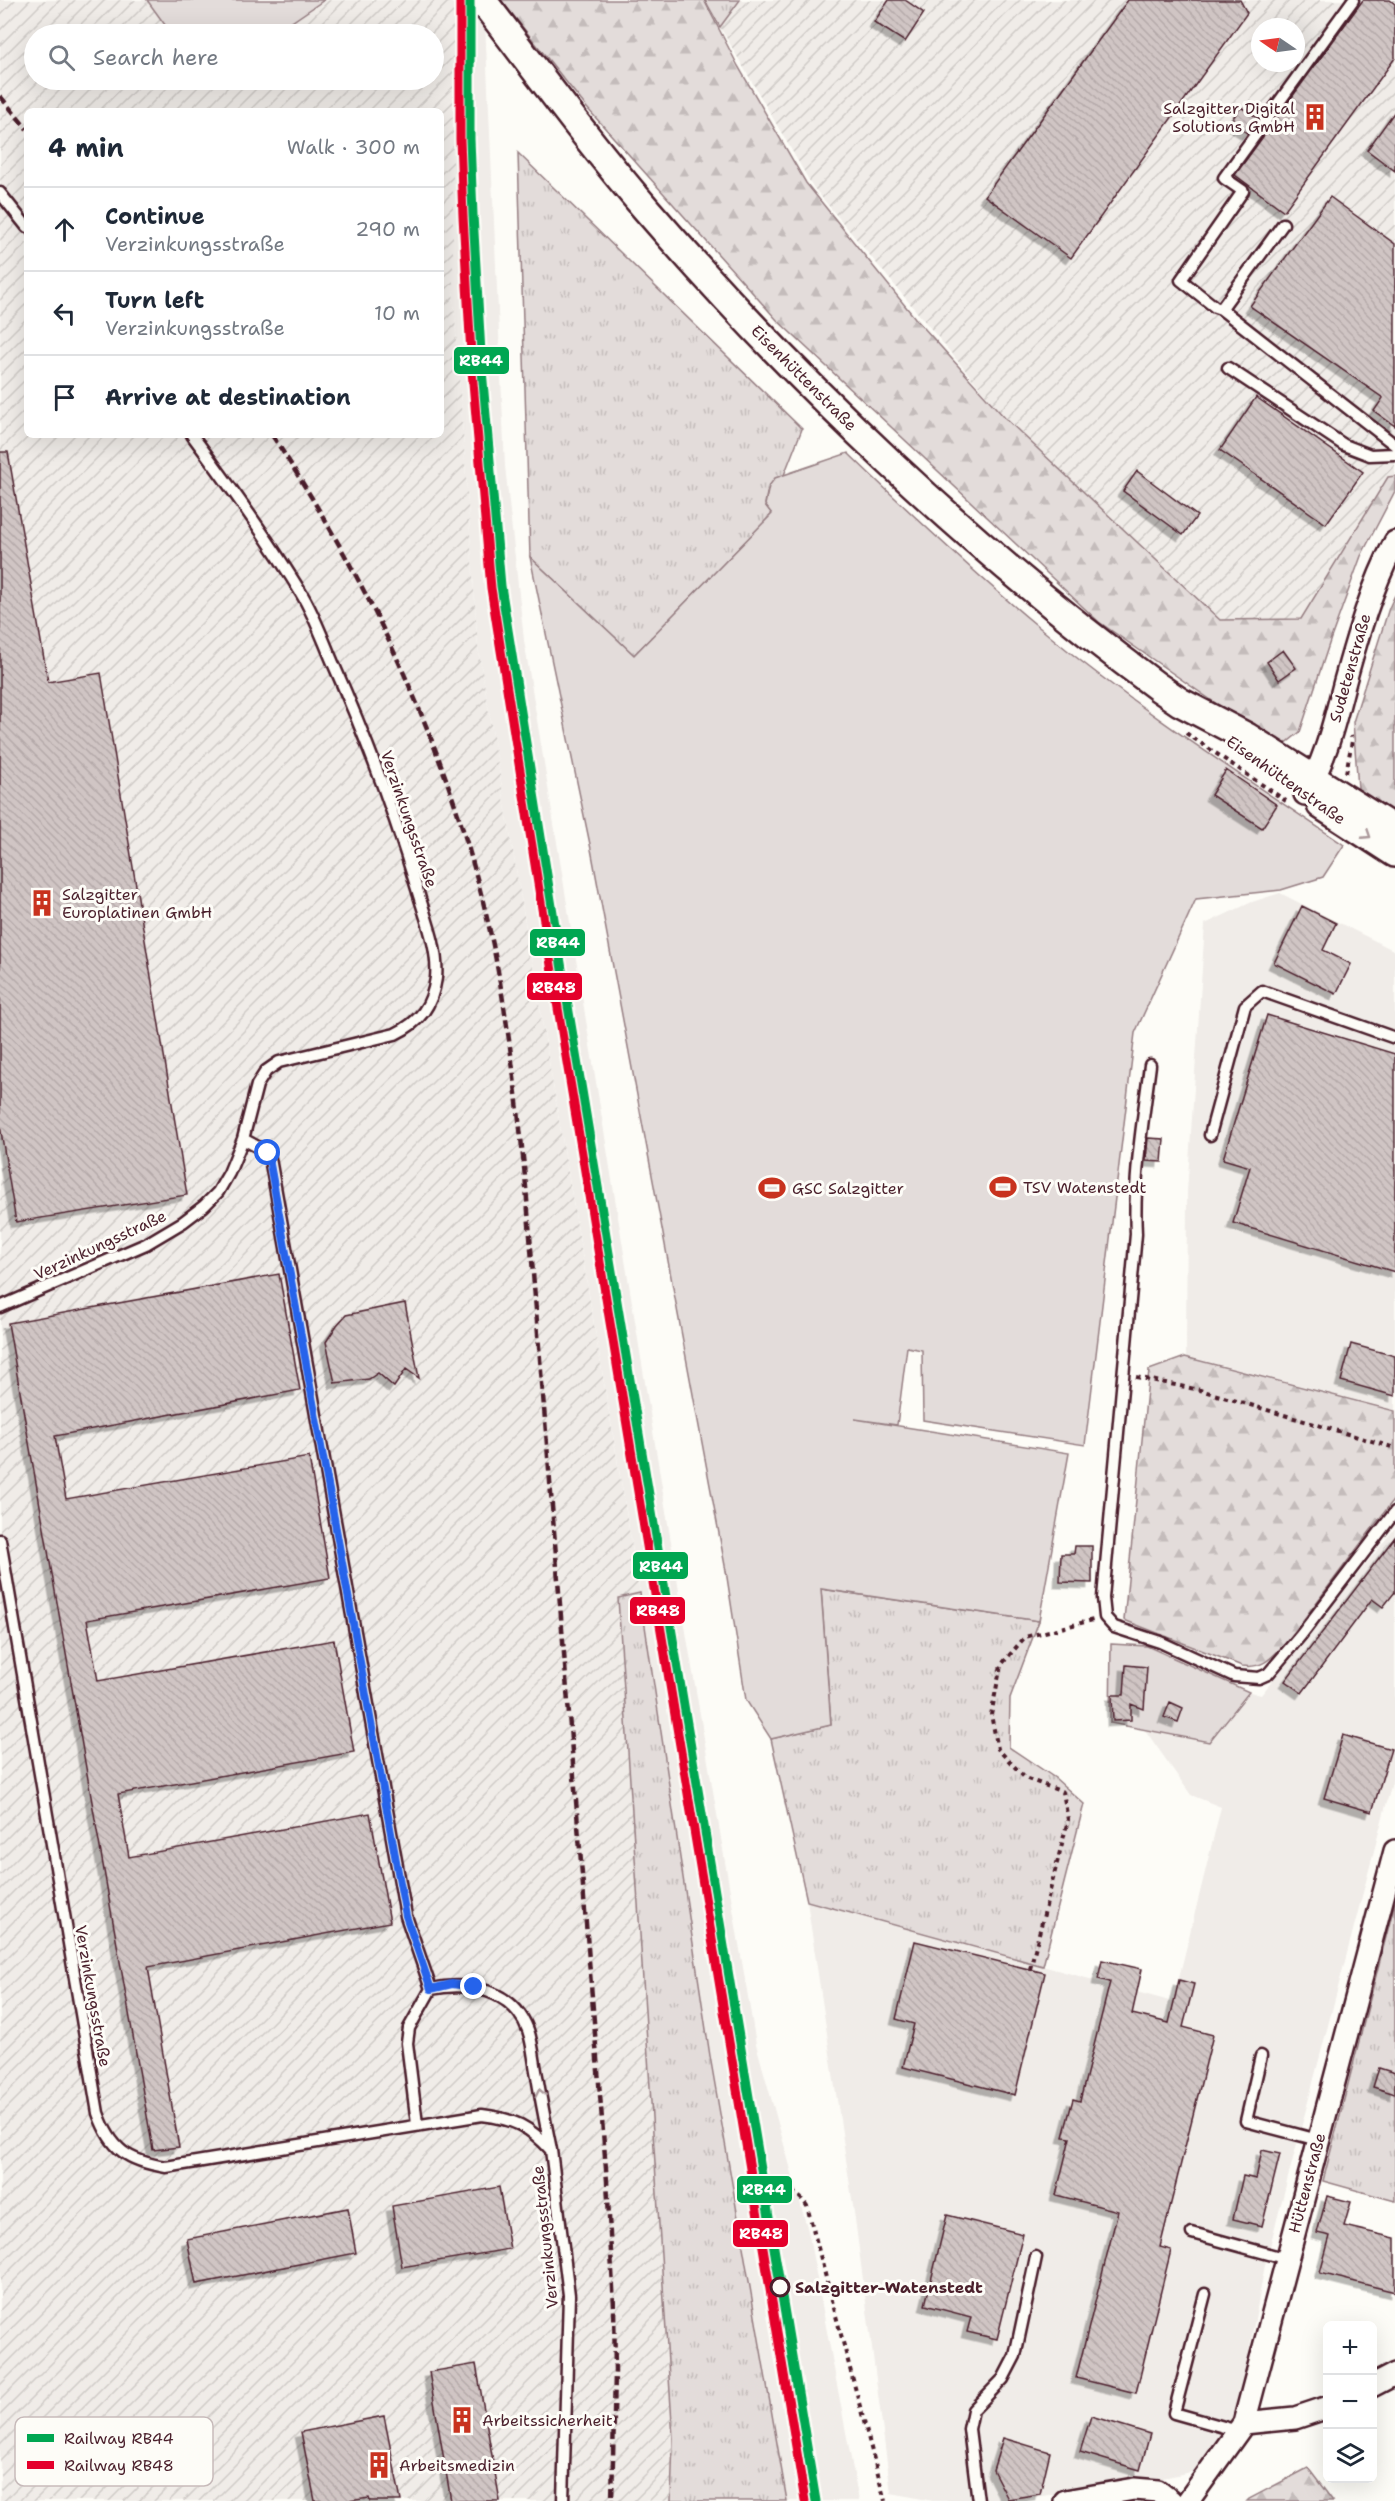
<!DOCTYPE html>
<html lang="en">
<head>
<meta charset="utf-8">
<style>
  :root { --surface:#fff; --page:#f2f2f3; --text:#1f2937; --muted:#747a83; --line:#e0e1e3 }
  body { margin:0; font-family:"Shantell Sans",sans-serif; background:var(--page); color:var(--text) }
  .controls { position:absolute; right:18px; bottom:18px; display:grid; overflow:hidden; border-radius:9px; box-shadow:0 6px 24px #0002 }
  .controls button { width:54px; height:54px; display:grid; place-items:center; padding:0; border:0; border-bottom:2px solid var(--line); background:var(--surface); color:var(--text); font:30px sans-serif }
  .compass { position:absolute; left:1251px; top:18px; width:54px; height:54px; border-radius:50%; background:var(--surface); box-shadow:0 6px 24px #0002; rotate:283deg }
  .stop { position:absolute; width:18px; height:18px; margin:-14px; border:4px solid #2563eb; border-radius:50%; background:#fff }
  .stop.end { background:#2563eb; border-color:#fff; box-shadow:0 2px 6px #0008 }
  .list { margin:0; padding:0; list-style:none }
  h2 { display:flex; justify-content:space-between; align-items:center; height:78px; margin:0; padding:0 24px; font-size:26px }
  h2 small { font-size:20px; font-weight:400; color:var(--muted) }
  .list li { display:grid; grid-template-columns:39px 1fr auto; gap:18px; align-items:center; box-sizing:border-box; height:84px; padding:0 24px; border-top:2px solid var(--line) }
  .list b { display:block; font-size:22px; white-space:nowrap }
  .list p { margin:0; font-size:20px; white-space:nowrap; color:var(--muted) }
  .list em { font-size:20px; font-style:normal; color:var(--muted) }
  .icon { flex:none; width:33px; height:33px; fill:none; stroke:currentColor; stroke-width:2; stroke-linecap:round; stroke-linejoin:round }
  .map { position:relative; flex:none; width:1395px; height:2501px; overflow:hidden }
  .search { position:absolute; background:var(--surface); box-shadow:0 6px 24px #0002; left:24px; top:24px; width:420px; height:66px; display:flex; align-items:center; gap:15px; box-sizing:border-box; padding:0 21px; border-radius:33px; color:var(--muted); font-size:22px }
  .panel { position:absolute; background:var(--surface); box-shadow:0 6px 24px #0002; left:24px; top:108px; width:420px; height:330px; border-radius:9px }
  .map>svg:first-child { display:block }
</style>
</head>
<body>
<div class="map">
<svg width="1395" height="2501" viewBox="0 0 1395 2501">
  <defs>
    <pattern id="industrial-furrows" width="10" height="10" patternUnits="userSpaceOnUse" patternTransform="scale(1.5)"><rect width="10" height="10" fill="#f0ece8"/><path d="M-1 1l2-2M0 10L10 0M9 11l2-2" fill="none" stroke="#cfcac7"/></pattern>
    <pattern id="grass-tufts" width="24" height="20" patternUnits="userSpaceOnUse" patternTransform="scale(1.5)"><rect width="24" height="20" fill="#e3dcda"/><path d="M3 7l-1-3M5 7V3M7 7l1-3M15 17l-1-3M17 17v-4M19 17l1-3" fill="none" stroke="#c4bcbb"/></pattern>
    <pattern id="forest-firs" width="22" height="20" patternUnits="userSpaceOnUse" patternTransform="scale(1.5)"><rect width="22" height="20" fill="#e3dcda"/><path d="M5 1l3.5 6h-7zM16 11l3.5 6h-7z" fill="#c4bcbb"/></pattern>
    <pattern id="building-back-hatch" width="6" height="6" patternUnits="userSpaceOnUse" patternTransform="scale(1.5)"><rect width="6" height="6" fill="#d0c5c4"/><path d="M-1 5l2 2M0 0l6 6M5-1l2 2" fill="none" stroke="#b4a9a9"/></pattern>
    <filter id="shadow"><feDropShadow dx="-5.5" dy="5.5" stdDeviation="0" flood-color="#0004"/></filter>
  </defs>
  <rect width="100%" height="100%" fill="#fdfcf7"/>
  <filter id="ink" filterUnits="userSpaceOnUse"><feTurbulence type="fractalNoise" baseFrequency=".0167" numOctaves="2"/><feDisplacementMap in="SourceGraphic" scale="12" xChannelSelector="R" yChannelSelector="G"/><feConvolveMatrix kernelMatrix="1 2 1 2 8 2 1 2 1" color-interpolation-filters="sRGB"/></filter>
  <g filter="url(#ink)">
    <path fill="#f0ece8" d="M453,0h31l21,466 19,174 154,945 78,459 52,187 51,270h-72l-77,-445 -70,-464 -162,-945 -25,-358z
      M1280,893l115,58v459l-209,-54 1,-164 18,-268 47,-22z
      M1395,1528v243l-130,494 -30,162 -35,43 -37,8 -154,23h-76l-42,-8 -36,-274 -48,-318 366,101 48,-195 -30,-12 -46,-65 65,12 40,-50 11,3z"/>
    <path fill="url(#industrial-furrows)" fill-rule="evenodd" d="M0,0h449l4,4v285l25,358 162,946 -22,5 57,867 -2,36h-673zM34,34h400v46h-400zM27,111h414v324h-414z
      M741,0h654v486l-36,67 -33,81 -106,-13 -215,-203 -192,-231 -93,-160zM1260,27h36v36h-36z"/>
    <path fill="url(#grass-tufts)" stroke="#967e82" stroke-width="1.5" d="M705,0h35l-20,27z
      M518,153l284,276 -18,46c-15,5 -17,15 -19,29l7,10 -138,141 -104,-98z
      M821,1589l218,32 -29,77 -1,49 46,31 29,26 -41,162 -236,-65 -36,-162 60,-14z
      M640,1593l70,463 77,445h-116l2,-63 -55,-840z
      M1395,1902v299l-72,-20z"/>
    <path fill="url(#forest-firs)" stroke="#967e82" stroke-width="1.5" d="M501,0h203l34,66 68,117 109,135 90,100 215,202 81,-1 87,-142 7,-1v15l-34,65 -30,82 -31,94 -20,16 -181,-126 -322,-302 -190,-212z
      M1395,595v230l-36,-24 -6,-79 36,-114z
      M1185,1357l210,54v87l-109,145c-14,14 -22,26 -44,23l-118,-46 25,-250z
      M1308,2468l25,33h-86l2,-2z"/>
    <path fill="#e3dcda" stroke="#967e82" stroke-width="1.5" d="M147,0h177l-50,34h-89l-17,-5z
      M848,453c62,60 126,120 192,175 96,80 201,147 304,217l-21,32 -42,13 -85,9 -61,134 -50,412 -162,-25 -1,-70 -15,-3 -10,78 -42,-6 214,34 -30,168 -218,-32 10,136 -60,14 -25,-39 -20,-129 -135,-722 -61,-292 104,98 138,-141 -7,-9 4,-19 6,-8z
      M1111,1644l36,2 102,46 -40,50 -99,-19z"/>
    <path fill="url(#building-back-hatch)" stroke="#4a1f2b" stroke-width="1.5" filter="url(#shadow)" d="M889,0h16l19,13 -19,29 -31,-20z
      M1128,0h112l7,13 -176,245 -86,-62z
      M1363,0h27l5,4v54l-111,153 -49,-36z
      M1241,107l17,11 -11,15 -17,-11z
      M1395,111v60l-28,-21z
      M1330,197l65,47v182l-21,-15 9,-13 -133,-92z
      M1256,397l107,75 -37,52 -106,-74z
      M0,452h8l40,230 53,-9 86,522 -171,27 -16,-97z
      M1137,471l60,45 -14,19 -60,-44z
      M1283,650l13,18 -17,12 -12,-18z
      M1226,770l51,35 -15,23 -51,-33z
      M1302,906l34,17 -13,27 28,14 -15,30 -62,-31z
      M1267,1015l128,39v218l-162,-49 17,-56 -27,-8z
      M1148,1138l16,1 -2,23 -16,-1z
      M279,1274l21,116 -245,46 11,63 243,-42 21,121 -243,42 11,61 236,-41 20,112 -236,42 11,63 241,-44 20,109 -242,45 31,180 -26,3 -145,-827z
      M405,1303l14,75 -13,-9 -12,18 -16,-14 -9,6 -34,4 -9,-41 11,-17 9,-10z
      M1351,1344l44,12v40l-54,-15z
      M1395,1537v55l-12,15 -11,-8 -70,94 -17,-12z
      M1075,1546h17v37l-32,-1 1,-28h13z
      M1126,1665l21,2 -3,42 -13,-5v16l-18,1 -1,-26h12z
      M1170,1702l13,6 -5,14 -14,-5z
      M1343,1735l48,14 -19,63 -48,-14z
      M915,1941l130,32 -30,122 -112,-28 11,-43 -18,-5z
      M1102,1960l40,9 -10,45 37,9 10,-43 15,4 -11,43 30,8 -53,212 11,3 -35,143 -60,-15 42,-167 -62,-16 14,-57 -7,-1 10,-38 7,2 30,-119 -12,-3z
      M1379,2068l16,5v21l-22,-7z
      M1262,2150l18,4 -18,72 -29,-7 10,-43 13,3z
      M499,2187l11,62 -108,18 -10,-61z
      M1327,2196l24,6 -7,24 51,12v54l-75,-19 10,-37 -13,-3z
      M348,2208l8,45 -160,31 -9,-45z
      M947,2215l76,19 -26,105 -30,-7 4,-15 -46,-12z
      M476,2364l24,137h-49l-22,-129z
      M384,2416l17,85h-31l-1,-3 -20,3h-34l-14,-69z
      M1091,2416l59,18 -10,36 -60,-18z
      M1003,2438l47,14 -10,42 -32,5 -15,-29z"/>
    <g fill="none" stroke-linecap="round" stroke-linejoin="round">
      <defs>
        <path id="service" d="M1353,0l-129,178 19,13 -62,89 34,27 6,2 174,136
          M0,193l27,34
          M1221,309l62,-85
          M1228,368l116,77 26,10 25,-1
          M1150,1065c-7,57 -17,112 -14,169l-33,364 2,19 9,10 46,15 74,34 25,2 9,-4 33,-39 94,-123
          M1210,1135l35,-129 17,-15 133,47
          M243,1139l26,14 137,763 25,73c38,-8 82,1 97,41 5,14 6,32 9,46 4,25 9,49 14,74
          M0,1307l146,-63 37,-22 21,-16 14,-14 11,-19 14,-34 14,-54 9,-14 13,-9 116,-28c25,-12 37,-28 41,-56 3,-29 -11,-61 -19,-89 -23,-77 -51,-152 -84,-226 -10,-23 -19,-49 -32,-70 -33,-55 -71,-107 -109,-158
          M0,1540l98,573c13,37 30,48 68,54l316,-52c32,4 47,11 69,35l18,145 -6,206
          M1261,2056l-15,65 72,19
          M417,2124l-10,-81 2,-15 22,-39
          M1192,2233l95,26
          M1205,2294l-31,119 64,18
          M978,2501l-9,-72 4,-19 30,-31 12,-23 21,-99"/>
        <path id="minor" d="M1305,794c21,-34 30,-75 40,-113 13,-47 27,-95 50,-139
          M1372,2386l23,-12
          M1244,2423l51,-5 33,-11
          M1065,2501l69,-12 24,2 13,10
          M1188,2501l56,-78 151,-572"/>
        <path id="tertiary" d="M482,0c54,70 107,143 165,210 150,173 327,341 511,477l22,15 67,35 148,93
          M1321,805l74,48"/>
      </defs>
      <use href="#service" stroke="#4a1f2b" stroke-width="15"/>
      <use href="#minor" stroke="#4a1f2b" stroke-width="26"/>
      <use href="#tertiary" stroke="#4a1f2b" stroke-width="32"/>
      <path stroke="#4a1f2b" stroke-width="4" stroke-dasharray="4.5 4.5" stroke-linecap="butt" d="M1186,733l100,68
        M1346,773l6,-32 -1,-5
        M1136,1377l64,13 195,58
        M1030,1969l38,-149 -5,-28 -38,-14 -27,-29 -7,-34 10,-50 24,-28 68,-17
        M774,2190c16,-2 24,3 33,16l78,295"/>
      <use href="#service" stroke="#fdfcf7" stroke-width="10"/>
      <use href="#minor" stroke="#fdfcf7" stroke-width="21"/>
      <use href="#tertiary" stroke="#fdfcf7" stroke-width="27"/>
      <path stroke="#4a1f2b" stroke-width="4.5" stroke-dasharray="9 4.5" stroke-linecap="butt" d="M0,96l27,33
        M272,435c103,156 182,326 221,510 16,80 25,161 33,242l81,994 7,125 1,66 -3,129"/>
      <defs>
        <path id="rail-1" d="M470,0v139l3,76 9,155 19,216 63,396 252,1519"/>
        <path id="rail-2" d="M460,0v139l3,77 9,155 19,217 63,396 251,1517"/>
      </defs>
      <use href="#rail-1" stroke="#fdfcf7" stroke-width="14"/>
      <use href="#rail-2" stroke="#fdfcf7" stroke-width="14"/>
      <use href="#rail-1" stroke="#00a651" stroke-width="9"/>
      <use href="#rail-2" stroke="#e4002b" stroke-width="9"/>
    </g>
    <defs><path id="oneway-chevron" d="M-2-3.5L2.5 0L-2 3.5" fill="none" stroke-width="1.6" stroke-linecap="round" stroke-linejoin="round" transform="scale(1.5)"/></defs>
    <g stroke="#ac999b">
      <use href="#oneway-chevron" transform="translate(1367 835) rotate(33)"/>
      <use href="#oneway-chevron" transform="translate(540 2093) rotate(-101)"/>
    </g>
  </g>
  <g fill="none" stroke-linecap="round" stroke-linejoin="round" filter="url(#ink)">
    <path stroke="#2563eb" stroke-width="8" d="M268,1153l138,763 25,73 21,-5 22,3"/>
  </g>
  <defs>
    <symbol id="building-bare" viewBox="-9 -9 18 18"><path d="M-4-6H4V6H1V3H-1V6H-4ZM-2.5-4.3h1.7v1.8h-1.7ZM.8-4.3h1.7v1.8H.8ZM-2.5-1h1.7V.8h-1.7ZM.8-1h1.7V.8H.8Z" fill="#c8321e" stroke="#fdfcf7" stroke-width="2.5" paint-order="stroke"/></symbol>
    <symbol id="stadium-bare" viewBox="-9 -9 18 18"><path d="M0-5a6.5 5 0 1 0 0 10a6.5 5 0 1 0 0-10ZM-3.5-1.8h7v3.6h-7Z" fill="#c8321e" stroke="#fdfcf7" stroke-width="2.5" paint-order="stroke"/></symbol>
  </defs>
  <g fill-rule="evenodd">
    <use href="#building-bare" x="1296" y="98" width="38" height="38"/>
    <use href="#building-bare" x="23" y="884" width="38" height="38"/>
    <use href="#stadium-bare" x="984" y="1168" width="38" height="38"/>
    <use href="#stadium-bare" x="753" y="1169" width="38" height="38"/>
    <use href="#building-bare" x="443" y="2401" width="38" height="38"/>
    <use href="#building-bare" x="360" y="2446" width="38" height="38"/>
  </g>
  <circle fill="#fdfcf7" stroke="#4a1f2b" stroke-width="3" cx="780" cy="2287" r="9"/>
  <g text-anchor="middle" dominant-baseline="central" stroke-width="6" stroke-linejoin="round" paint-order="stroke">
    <g font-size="16" fill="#4a1f2b" stroke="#fdfcf7" text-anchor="start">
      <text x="1295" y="108" text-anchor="end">Salzgitter Digital<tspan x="1295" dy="18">Solutions GmbH</tspan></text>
      <text x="62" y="894">Salzgitter<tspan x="62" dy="18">Europlatinen GmbH</tspan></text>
      <text x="1023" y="1187">TSV Watenstedt</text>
      <text x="792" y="1188">GSC Salzgitter</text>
      <text x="482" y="2420">Arbeitssicherheit</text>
      <text x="399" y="2465">Arbeitsmedizin</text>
    </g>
    <g font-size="16" fill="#4a1f2b" stroke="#fdfcf7">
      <text transform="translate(804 378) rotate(45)">Eisenhüttenstraße</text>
      <text transform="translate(1350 668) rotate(-74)">Sudetenstraße</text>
      <text transform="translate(1286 780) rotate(35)">Eisenhüttenstraße</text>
      <text transform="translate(409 819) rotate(71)">Verzinkungsstraße</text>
      <text transform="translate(100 1245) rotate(-25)">Verzinkungsstraße</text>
      <text transform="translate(93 1996) rotate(80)">Verzinkungsstraße</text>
      <text transform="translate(1307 2183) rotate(-75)">Hüttenstraße</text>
      <text transform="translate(545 2237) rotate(-96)">Verzinkungsstraße</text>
    </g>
    <g font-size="16" font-weight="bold" fill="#4a1f2b" stroke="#fdfcf7" text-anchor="start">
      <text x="795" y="2287">Salzgitter-Watenstedt</text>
    </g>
  </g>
  <rect x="15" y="2417" width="198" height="69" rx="9" fill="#fdfcf7" stroke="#c7baba" stroke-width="1.5"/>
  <rect x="27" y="2434" width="27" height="8" fill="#00a651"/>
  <rect x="27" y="2461" width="27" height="8" fill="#e4002b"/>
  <g font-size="16" fill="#4a1f2b">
    <text x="64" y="2444">Railway RB44</text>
    <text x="64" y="2471">Railway RB48</text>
  </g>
  <g stroke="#fdfcf7" stroke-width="2">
    <rect x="453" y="346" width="57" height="29" rx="6" fill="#00a651"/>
    <rect x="529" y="928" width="57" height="29" rx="6" fill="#00a651"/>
    <rect x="526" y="972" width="57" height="29" rx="6" fill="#e4002b"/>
    <rect x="632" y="1551" width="57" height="29" rx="6" fill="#00a651"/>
    <rect x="629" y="1596" width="57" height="29" rx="6" fill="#e4002b"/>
    <rect x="736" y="2175" width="57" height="29" rx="6" fill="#00a651"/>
    <rect x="732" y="2219" width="57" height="29" rx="6" fill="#e4002b"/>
  </g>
  <g font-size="16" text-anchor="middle" font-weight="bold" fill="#fff">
    <text x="481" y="366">RB44</text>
    <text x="558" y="948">RB44</text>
    <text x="554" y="993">RB48</text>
    <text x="661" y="1572">RB44</text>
    <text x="658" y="1616">RB48</text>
    <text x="764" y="2195">RB44</text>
    <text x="761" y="2239">RB48</text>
  </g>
</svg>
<div class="controls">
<button>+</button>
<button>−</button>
<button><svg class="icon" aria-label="layers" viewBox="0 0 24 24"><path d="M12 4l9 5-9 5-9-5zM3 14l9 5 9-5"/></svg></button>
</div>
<svg class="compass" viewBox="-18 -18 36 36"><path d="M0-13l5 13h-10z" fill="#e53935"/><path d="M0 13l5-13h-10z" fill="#747a83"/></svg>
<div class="stop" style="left:268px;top:1153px"></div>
<div class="stop end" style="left:474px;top:1987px"></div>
<div class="search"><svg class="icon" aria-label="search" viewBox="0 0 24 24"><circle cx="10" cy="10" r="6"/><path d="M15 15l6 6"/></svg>Search here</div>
<section class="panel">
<h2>4 min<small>Walk · 300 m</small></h2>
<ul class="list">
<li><svg class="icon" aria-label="ahead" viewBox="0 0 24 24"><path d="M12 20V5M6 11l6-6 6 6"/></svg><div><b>Continue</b><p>Verzinkungsstraße</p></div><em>290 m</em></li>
<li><svg class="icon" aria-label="left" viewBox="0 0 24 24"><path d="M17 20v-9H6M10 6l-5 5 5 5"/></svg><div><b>Turn left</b><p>Verzinkungsstraße</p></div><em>10 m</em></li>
<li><svg class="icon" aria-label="arrive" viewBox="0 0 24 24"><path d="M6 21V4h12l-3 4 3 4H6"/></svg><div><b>Arrive at destination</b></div></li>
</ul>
</section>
</div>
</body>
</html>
